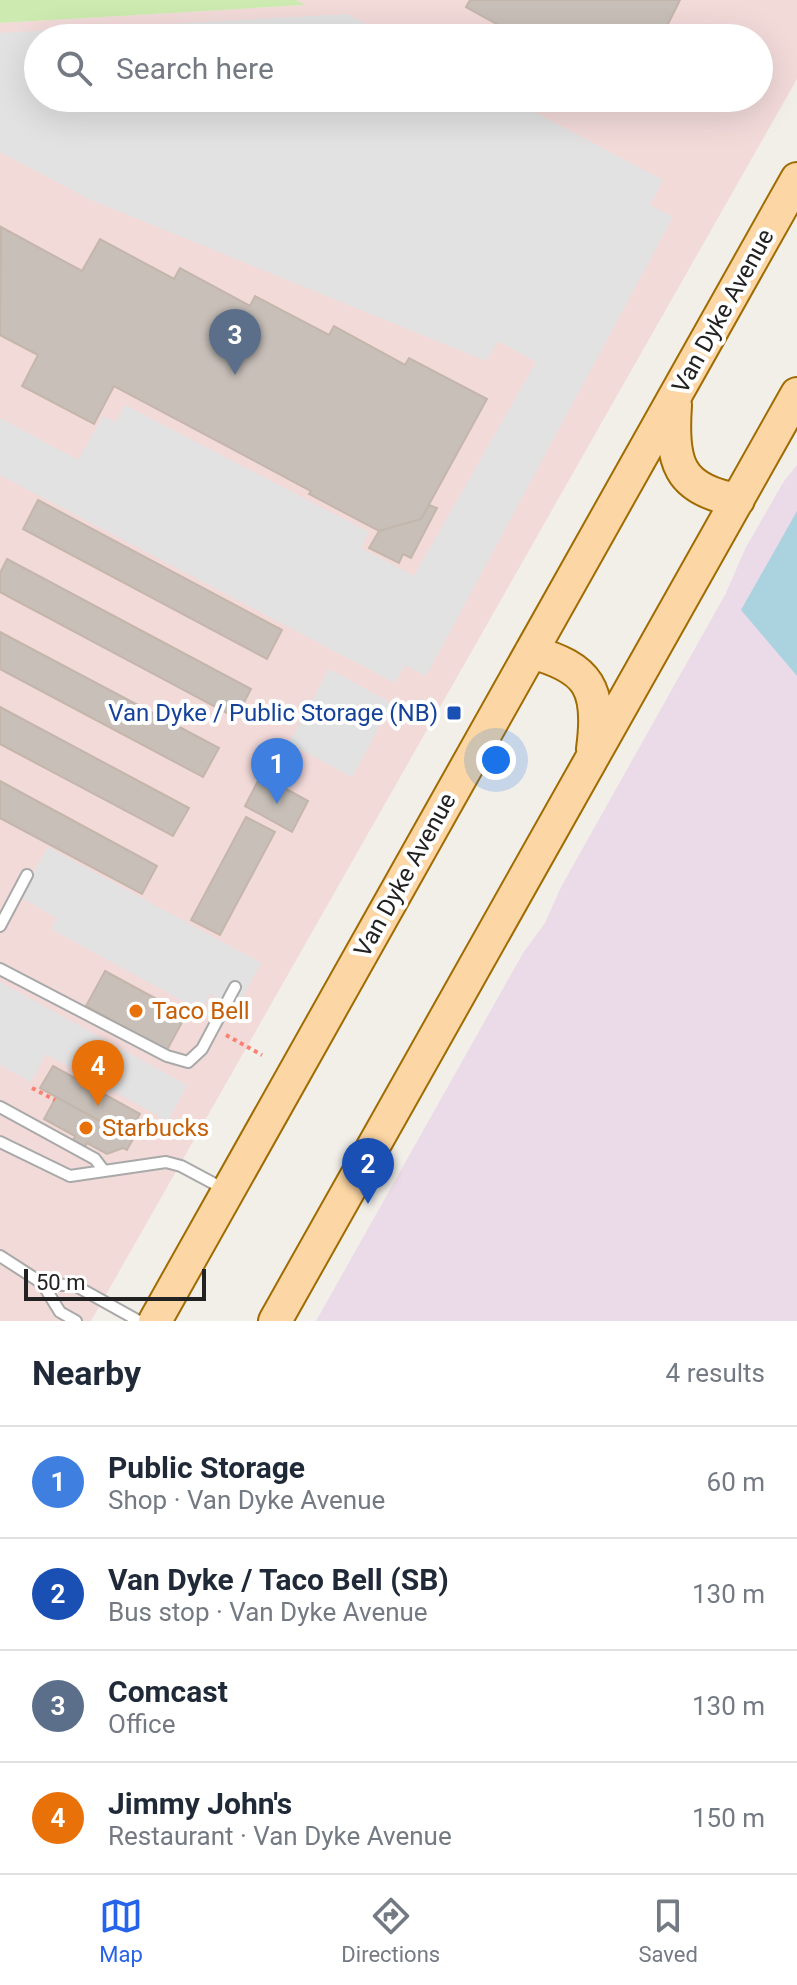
<!DOCTYPE html>
<html lang="en">
<head>
<meta charset="utf-8">
<style>
  :root { --surface:#fff; --page:#f2f2f3; --text:#1f2937; --muted:#747a83; --line:#e0e1e3; --accent:#2563eb }
  body { margin:0; font-family:Roboto,sans-serif; background:var(--page); color:var(--text) }
  .scale { position:absolute; left:24px; bottom:20px; width:182px; box-sizing:border-box; padding-left:8px; border:4px solid #222; border-top:0; font-size:22px; line-height:28px; white-space:nowrap; color:#222; -webkit-text-stroke:6px #fff; paint-order:stroke }
  .you { position:absolute; left:496px; top:760px; width:28px; height:28px; margin:-20px; border:6px solid #fff; border-radius:50%; background:#1a73e8; box-shadow:0 0 0 12px #1a73e833 }
  .badge { display:grid; place-items:center; width:52px; height:52px; border-radius:50%; background:var(--accent); color:#fff; font-size:26px; font-weight:700 }
  .pin { position:absolute; translate:-50% -66px; filter:drop-shadow(0 2px 4px #0008) }
  .pin::after { content:''; position:absolute; top:42px; width:28px; height:24px; background:inherit; clip-path:polygon(0 0,100% 0,50% 100%) }
  .list { margin:0; padding:0; list-style:none }
  h2 { display:flex; justify-content:space-between; align-items:center; height:104px; margin:0; padding:0 32px; font-size:34px }
  h2 small { font-size:26px; font-weight:400; color:var(--muted) }
  .list li { display:grid; grid-template-columns:52px 1fr auto; gap:24px; align-items:center; box-sizing:border-box; height:112px; padding:0 32px; border-top:2px solid var(--line) }
  .list b { display:block; font-size:30px; white-space:nowrap }
  .list p { margin:0; font-size:26px; white-space:nowrap; color:var(--muted) }
  .list em { font-size:26px; font-style:normal; color:var(--muted) }
  .icon { flex:none; width:44px; height:44px; fill:none; stroke:currentColor; stroke-width:2; stroke-linecap:round; stroke-linejoin:round }
  .map { position:relative; flex:none; width:797px; height:1321px; overflow:hidden }
  .search { position:absolute; background:var(--surface); box-shadow:0 8px 32px #0002; left:24px; right:24px; top:24px; height:88px; display:flex; align-items:center; gap:20px; box-sizing:border-box; padding:0 28px; border-radius:44px; color:var(--muted); font-size:30px }
  .sheet { height:552px; background:var(--surface) }
  nav { display:flex; justify-content:space-around; align-items:center; box-sizing:border-box; height:112px; border-top:2px solid var(--line); background:var(--surface); font-size:22px; color:var(--muted) }
  nav a { display:grid; justify-items:center; gap:4px }
  nav .on { color:var(--accent) }
  .map>svg:first-child { display:block }
</style>
</head>
<body>
<div class="map">
<svg width="797" height="1321" viewBox="0 0 797 1321">
  <rect width="100%" height="100%" fill="#f2efe9"/>
  <path fill="#f2dad9" fill-rule="evenodd" d="M296,0h501v79l-706,1242h-91v-1298l303,-18zM38,38h721v60h-721z"/>
  <path fill="#ebdbe8" d="M797,465v856h-481l207,-368 22,-30 16,-36 165,-294 19,-44 39,-68z"/>
  <path fill="#cdebb0" d="M0,0h296l9,5 -305,18z"/>
  <path fill="#e2e2e2" d="M347,14l47,24h-356v60h470l155,82 -13,25 23,12 -247,459 -21,-11 -10,18 -395,-208v-57l78,42 25,-44 13,6 9,-17 244,127 -8,16 53,28 122,-214 -38,-21 -12,20 -395,-161 -91,-48v-119z
    M329,669l63,34 -40,74 -63,-34z
    M48,847l213,116 -24,45 -27,-14 -9,17 -150,-82 6,-11 -37,-21z
    M0,982l187,103 -19,36 -122,-67 -15,28 -31,-17z"/>
  <path fill="#aad3df" d="M797,511v165l-56,-66z"/>
  <path fill="#c7bfb8" stroke="#c4b6ab" stroke-width="2" d="M470,0h210l-19,38h-139l-56,-31z
    M1,227l81,44 18,-32 74,40 6,-11 70,38 5,-10 74,39 5,-9 71,39 4,-7 78,41 -66,120 -42,12 -70,-37 2,-3 -197,-105 -20,38 -72,-38 16,-31 -38,-20z
    M38,500l244,130 -15,29 -244,-130z
    M429,505l8,3 -26,50 -8,-4 -4,9 -30,-15 10,-17 42,-12z
    M7,559l244,130 -15,29 -236,-126v-19z
    M0,632l219,116 -16,29 -203,-108z
    M0,707l189,101 -16,28 -173,-92z
    M261,775l47,26 -16,31 -47,-26z
    M0,781l157,85 -15,28 -142,-76z
    M246,817l29,15 -55,103 -29,-15z
    M105,971l81,44 -19,35 -81,-44z
    M53,1066l87,48 -13,22 -87,-48z
    M56,1097l77,42 -6,11 -4,-2 -16,6 -20,-11 -2,4 -12,-7 2,-4 -31,-17z"/>
  <g fill="none" stroke-linecap="round" stroke-linejoin="round">
    <defs>
      <path id="service" d="M0,926l27,-51
        M0,969l167,87 21,6 14,-13 33,-62
        M0,1107l95,52 9,12
        M0,1142l70,34 96,-14 15,4 45,24
        M0,1256l42,27 18,29 16,9
        M42,1283l34,3 63,35"/>
      <path id="primary" d="M675,405c-4,56 2,85 63,95
        M531,652c59,16 70,37 62,97
        M155,1321l642,-1142
        M275,1321l522,-927"/>
    </defs>
    <use href="#service" stroke="#a9a9a9" stroke-width="14"/>
    <use href="#primary" stroke="#a06b00" stroke-width="36"/>
    <path stroke="#fa8072" stroke-width="4" stroke-dasharray="4 4" stroke-linecap="butt" d="M226,1035l36,20
      M32,1088l23,12
      M95,1090l3,-4"/>
    <use href="#service" stroke="#fff" stroke-width="10"/>
    <use href="#primary" stroke="#fcd6a4" stroke-width="32"/>
  </g>
  <rect fill="#1a4fb4" stroke="#fff" stroke-width="3" x="446" y="705" width="16" height="16" rx="4"/>
  <g fill="#e8710a" stroke="#fff" stroke-width="3">
    <circle cx="136" cy="1011" r="8"/>
    <circle cx="86" cy="1128" r="8"/>
  </g>
  <g text-anchor="middle" dominant-baseline="central" stroke-width="8" stroke-linejoin="round" paint-order="stroke">
    <g font-size="24" fill="#222" stroke="#fff">
      <text transform="translate(723 311) rotate(-61)">Van Dyke Avenue</text>
      <text transform="translate(405 875) rotate(-61)">Van Dyke Avenue</text>
    </g>
    <g font-size="24" fill="#164399" stroke="#fff" text-anchor="end">
      <text x="438" y="713">Van Dyke / Public Storage (NB)</text>
    </g>
    <g font-size="24" fill="#c56008" stroke="#fff" text-anchor="start">
      <text x="152" y="1011">Taco Bell</text>
      <text x="102" y="1128">Starbucks</text>
    </g>
  </g>
</svg>
<div class="scale">50 m</div>
<div class="you"></div>
<div class="pin badge" style="left:277px;top:804px;background:#3f7fe0">1</div>
<div class="pin badge" style="left:368px;top:1204px;background:#1a4fb4">2</div>
<div class="pin badge" style="left:235px;top:375px;background:#5c6f8a">3</div>
<div class="pin badge" style="left:98px;top:1106px;background:#e8710a">4</div>
<div class="search"><svg class="icon" aria-label="search" viewBox="0 0 24 24"><circle cx="10" cy="10" r="6"/><path d="M15 15l6 6"/></svg>Search here</div>
</div>
<section class="sheet">
<h2>Nearby<small>4 results</small></h2>
<ul class="list">
<li><span class="badge" style="background:#3f7fe0">1</span><div><b>Public Storage</b><p>Shop · Van Dyke Avenue</p></div><em>60 m</em></li>
<li><span class="badge" style="background:#1a4fb4">2</span><div><b>Van Dyke / Taco Bell (SB)</b><p>Bus stop · Van Dyke Avenue</p></div><em>130 m</em></li>
<li><span class="badge" style="background:#5c6f8a">3</span><div><b>Comcast</b><p>Office</p></div><em>130 m</em></li>
<li><span class="badge" style="background:#e8710a">4</span><div><b>Jimmy John's</b><p>Restaurant · Van Dyke Avenue</p></div><em>150 m</em></li>
</ul>
</section>
<nav>
<a class="on"><svg class="icon" aria-label="map" viewBox="0 0 24 24"><path d="M3 6l6-2 6 2 6-2v14l-6 2-6-2-6 2zM9 4v14M15 6v14"/></svg>Map</a>
<a><svg class="icon" aria-label="directions" viewBox="0 0 24 24"><path d="M12 3l9 9-9 9-9-9zM9 14v-3h6M13 9l2 2-2 2"/></svg>Directions</a>
<a><svg class="icon" aria-label="saved" viewBox="0 0 24 24"><path d="M7 4h10v16l-5-4-5 4z"/></svg>Saved</a>
</nav>
</body>
</html>
